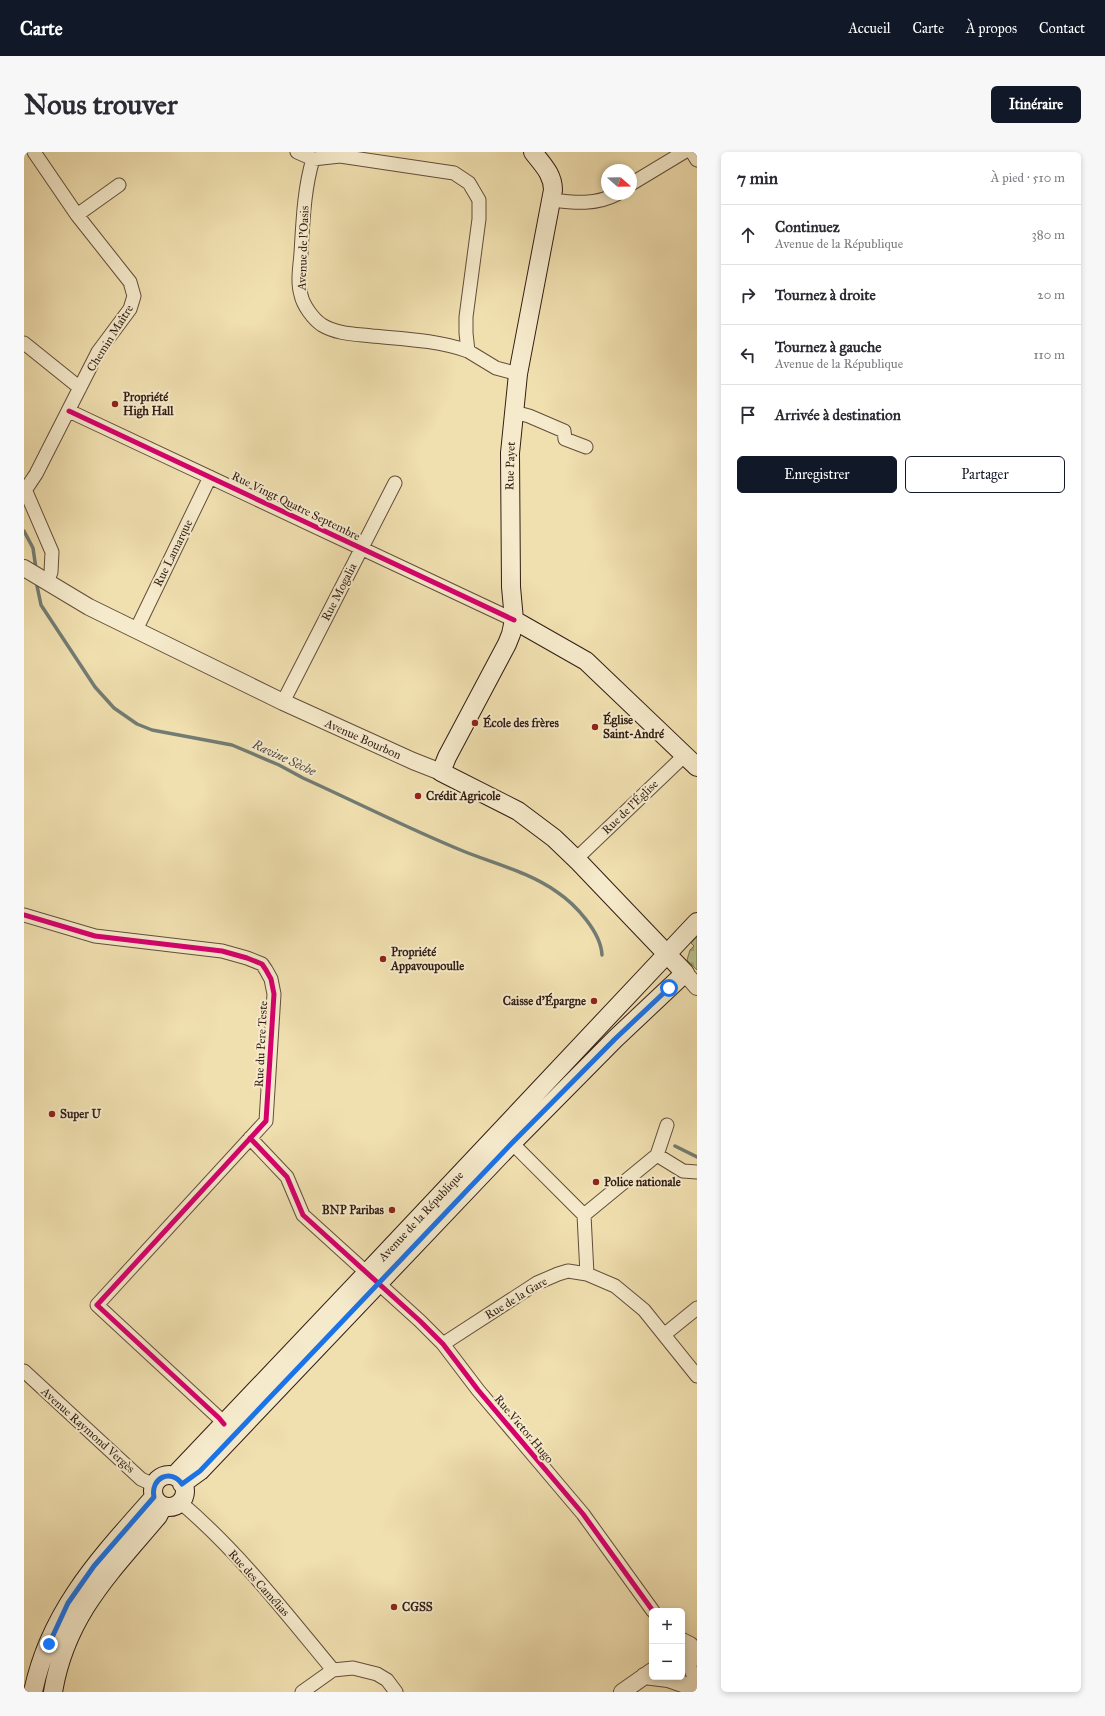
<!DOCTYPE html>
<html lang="fr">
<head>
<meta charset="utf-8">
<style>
  :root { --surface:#fff; --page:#f7f7f7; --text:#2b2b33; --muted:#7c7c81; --line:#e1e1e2; --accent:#111827 }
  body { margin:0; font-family:"IM FELL Great Primer",serif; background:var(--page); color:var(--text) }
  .controls { position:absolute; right:12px; bottom:12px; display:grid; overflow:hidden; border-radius:6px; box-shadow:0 2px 6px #0003 }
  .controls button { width:36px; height:36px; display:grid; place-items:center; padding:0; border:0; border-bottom:1px solid var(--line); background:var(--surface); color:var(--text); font:20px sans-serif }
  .compass { position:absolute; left:577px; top:12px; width:36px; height:36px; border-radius:50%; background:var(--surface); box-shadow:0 2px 6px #0003; rotate:110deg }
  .stop { position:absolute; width:12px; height:12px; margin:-9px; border:3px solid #1a73e8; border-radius:50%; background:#fff }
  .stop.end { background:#1a73e8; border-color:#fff; box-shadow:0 1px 4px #0008 }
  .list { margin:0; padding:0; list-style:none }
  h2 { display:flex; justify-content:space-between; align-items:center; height:52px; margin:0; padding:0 16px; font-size:17px }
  h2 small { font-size:13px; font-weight:400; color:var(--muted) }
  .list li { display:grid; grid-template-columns:26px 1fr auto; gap:12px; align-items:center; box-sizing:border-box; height:60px; padding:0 16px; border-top:1px solid var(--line) }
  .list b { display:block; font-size:15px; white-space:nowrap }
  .list p { margin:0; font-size:13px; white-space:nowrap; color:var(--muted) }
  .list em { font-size:13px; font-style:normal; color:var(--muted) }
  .actions { display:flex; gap:8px; padding:12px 16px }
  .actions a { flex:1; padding:9px 0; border:1px solid var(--accent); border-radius:6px; text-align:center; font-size:14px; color:var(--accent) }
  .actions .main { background:var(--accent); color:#fff }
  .icon { flex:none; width:22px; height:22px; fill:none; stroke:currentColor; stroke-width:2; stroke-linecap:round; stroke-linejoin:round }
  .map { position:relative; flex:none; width:673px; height:1540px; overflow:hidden; border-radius:6px }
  header { display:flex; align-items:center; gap:24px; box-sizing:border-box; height:56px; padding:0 20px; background:var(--accent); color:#fff }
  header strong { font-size:19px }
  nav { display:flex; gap:22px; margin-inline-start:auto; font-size:14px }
  .intro { display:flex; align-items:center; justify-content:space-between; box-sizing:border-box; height:96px; padding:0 24px }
  h1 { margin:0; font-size:28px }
  .button { padding:10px 18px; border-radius:6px; background:var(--accent); color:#fff; font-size:14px; font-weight:700 }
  main { display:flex; gap:24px; padding:0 24px }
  aside { flex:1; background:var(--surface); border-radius:6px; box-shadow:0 2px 6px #0003 }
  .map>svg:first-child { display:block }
</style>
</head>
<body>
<header>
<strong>Carte</strong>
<nav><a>Accueil</a><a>Carte</a><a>À propos</a><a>Contact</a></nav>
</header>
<div class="intro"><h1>Nous trouver</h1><a class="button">Itinéraire</a></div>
<main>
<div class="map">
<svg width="673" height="1540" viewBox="0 0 673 1540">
  <defs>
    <pattern id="cemetery-stones" width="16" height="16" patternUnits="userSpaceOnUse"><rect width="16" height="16" fill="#b9c28b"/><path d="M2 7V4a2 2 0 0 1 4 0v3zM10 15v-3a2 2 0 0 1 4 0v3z" fill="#a0a677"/></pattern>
  </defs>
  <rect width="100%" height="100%" fill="#f0dfaf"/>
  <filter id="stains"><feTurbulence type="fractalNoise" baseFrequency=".005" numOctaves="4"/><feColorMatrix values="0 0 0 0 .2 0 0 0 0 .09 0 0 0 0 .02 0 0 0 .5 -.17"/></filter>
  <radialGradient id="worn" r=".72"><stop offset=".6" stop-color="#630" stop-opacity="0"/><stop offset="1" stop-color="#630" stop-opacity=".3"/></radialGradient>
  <path fill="url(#cemetery-stones)" stroke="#767050" d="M673,785v33l-10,-10 3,-10 4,-4 -3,-3z"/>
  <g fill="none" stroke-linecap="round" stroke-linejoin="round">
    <path stroke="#727c73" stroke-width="3.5" d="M0,379l9,17 3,21
      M12,429l5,24 54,82 19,21 23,16 15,6 80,15 47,20 24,13c53,24 106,51 160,73 32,13 66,21 94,41 18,12 44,40 45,63
      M651,994l22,11"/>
    <defs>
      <path id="minor" d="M273,0l16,7 27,-3 114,17 15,10 10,17v19l-13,98v16l2,18 28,17 22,6
        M668,0l5,8
        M289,7c-9,30 -10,62 -12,94 -1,13 -4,29 0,42 2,10 12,24 21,30 15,9 33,9 50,11 32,3 65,4 96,15
        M607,32l53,-32
        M528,48c23,3 44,5 65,-6
        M53,63l42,-30
        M0,191l56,45
        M45,259l445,209
        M490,260l15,4 35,15 1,8 21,8
        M0,335l28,65 -1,20 -4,10
        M2,337l10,-15 62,-122 32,-43 4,-13 -4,-14 -53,-67 -43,-63
        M112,478l74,-153
        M259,550l112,-219
        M552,707l109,-104
        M0,763l71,21 127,15 25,7 15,6 4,6 5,9 3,15 -8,127 -169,184 122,113 5,6
        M226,986l37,39 16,38 117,106 23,23 35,46 105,124 70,97
        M488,991l72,72 3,59
        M633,1003l26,16 14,1
        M560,1063l73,-60 10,-30
        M641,1182l32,-26
        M419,1192l94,-61 21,-9 10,-3 19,3 28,12 29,24 53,66
        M0,1219l117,108 13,6
        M156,1350c58,49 105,110 153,168
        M664,1511l9,21
        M278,1540l31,-22 20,-2 24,6 10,6 9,12"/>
      <path id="tertiary" d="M0,416l65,39 47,23 147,72 130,59 28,11
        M661,821l12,14
        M658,1489l8,4 3,7 -2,8 -9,5
        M620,1524l24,3 29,10
        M598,1540l30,-21"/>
      <path id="secondary" d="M490,468l72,41 111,106
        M129 1339a16 16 0 1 1 32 0a16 16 0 1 1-32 0Z
        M150,1324l205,-216 318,-338
        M158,1332l18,-13 312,-328 103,-104 70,-66 -106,-111 -25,-24 -36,-27 -77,-39 6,-15 60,-113 4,-10 3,-14 -3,-33 -1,-134 8,-79 35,-184c0,-16 -11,-26 -20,-38
        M9,1540c17,-82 68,-135 121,-195
        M29,1540c13,-77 57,-119 105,-176l5,-10"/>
    </defs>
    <use href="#minor" stroke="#624e3b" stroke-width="15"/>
    <use href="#tertiary" stroke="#624e3b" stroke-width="18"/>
    <use href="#secondary" stroke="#321d14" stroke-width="20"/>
    <use href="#minor" stroke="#f5eacb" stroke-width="13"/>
    <use href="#tertiary" stroke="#f5eacb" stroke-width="16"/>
    <use href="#secondary" stroke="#f5eacb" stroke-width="18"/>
    <defs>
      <path id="cycleway" d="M45,259l445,209
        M0,763l71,21 127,15 25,7 15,6 4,6 5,9 3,15 -8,127 -169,184 122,113 5,6
        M226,986l37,39 16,38 117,106 23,23 35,46 105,124 70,97"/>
    </defs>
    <use href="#cycleway" stroke="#f5eacb" stroke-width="8"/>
    <use href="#cycleway" stroke="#d6006c" stroke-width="5"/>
  </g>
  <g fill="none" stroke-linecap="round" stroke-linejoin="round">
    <path stroke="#1a73e8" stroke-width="5" d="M25,1492l19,-41 26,-37 60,-69c-4,-19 17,-29 28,-13l18,-13 312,-328 103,-104 54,-51"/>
  </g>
  <g fill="#8f2418" stroke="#f5eacb" stroke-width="1.5">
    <circle cx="91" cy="252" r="4"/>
    <circle cx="451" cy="571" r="4"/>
    <circle cx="571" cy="575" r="4"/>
    <circle cx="394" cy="644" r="4"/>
    <circle cx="359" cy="807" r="4"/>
    <circle cx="570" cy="849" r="4"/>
    <circle cx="28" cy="962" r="4"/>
    <circle cx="572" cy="1030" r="4"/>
    <circle cx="368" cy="1058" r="4"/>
    <circle cx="370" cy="1455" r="4"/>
  </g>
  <g text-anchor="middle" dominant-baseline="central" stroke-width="4" stroke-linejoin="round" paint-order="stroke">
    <g font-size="12" fill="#321d14" stroke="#f5eacb">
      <text transform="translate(279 96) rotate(-88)">Avenue de l'Oasis</text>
      <text transform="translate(86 186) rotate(-58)">Chemin Maître</text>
      <text transform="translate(486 314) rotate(-88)">Rue Payet</text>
      <text transform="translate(272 354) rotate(26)">Rue Vingt Quatre Septembre</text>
      <text transform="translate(149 401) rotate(-64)">Rue Lamarque</text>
      <text transform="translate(315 440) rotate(-63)">Rue Mogalia</text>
      <text transform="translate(339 587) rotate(24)">Avenue Bourbon</text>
      <text transform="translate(606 655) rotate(-44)">Rue de l'Église</text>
      <text transform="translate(237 892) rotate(-87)">Rue du Pere Teste</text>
      <text transform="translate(397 1064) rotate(-47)">Avenue de la République</text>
      <text transform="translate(492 1146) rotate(-31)">Rue de la Gare</text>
      <text transform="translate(500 1277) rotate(50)">Rue Victor Hugo</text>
      <text transform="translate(64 1278) rotate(42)">Avenue Raymond Vergès</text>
      <text transform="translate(235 1431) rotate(48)">Rue des Camélias</text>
    </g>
    <g font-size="12" font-weight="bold" fill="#321d14" stroke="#f5eacb" text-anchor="start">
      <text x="99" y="245">Propriété<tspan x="99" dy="14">High Hall</tspan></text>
      <text x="579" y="568">Église<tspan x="579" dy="14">Saint-André</tspan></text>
      <text x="459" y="571">École des frères</text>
      <text x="402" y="644">Crédit Agricole</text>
      <text x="367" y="800">Propriété<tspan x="367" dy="14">Appavoupoulle</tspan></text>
      <text x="562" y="849" text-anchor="end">Caisse d'Épargne</text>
      <text x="36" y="962">Super U</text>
      <text x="580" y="1030">Police nationale</text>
      <text x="360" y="1058" text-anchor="end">BNP Paribas</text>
      <text x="378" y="1455">CGSS</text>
    </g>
    <g font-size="13" font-style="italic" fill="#524c44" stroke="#f5eacb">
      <text transform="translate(260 606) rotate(25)">Ravine Sèche</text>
    </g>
  </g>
  <rect width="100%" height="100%" filter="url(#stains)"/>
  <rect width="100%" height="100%" fill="url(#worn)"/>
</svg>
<div class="controls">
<button>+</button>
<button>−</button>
</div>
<svg class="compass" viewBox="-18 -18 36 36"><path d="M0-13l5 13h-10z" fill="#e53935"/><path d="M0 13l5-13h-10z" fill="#7c7c81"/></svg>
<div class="stop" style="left:645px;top:836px"></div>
<div class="stop end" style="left:25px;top:1492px"></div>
</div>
<aside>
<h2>7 min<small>À pied · 510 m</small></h2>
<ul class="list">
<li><svg class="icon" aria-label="ahead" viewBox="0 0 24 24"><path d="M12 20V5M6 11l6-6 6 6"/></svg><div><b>Continuez</b><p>Avenue de la République</p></div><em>380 m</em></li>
<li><svg class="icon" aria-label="right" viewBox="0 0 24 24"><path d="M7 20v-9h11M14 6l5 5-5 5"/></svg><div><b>Tournez à droite</b></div><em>20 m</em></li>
<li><svg class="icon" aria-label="left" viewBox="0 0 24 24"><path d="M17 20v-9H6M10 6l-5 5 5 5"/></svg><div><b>Tournez à gauche</b><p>Avenue de la République</p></div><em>110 m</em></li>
<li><svg class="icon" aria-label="arrive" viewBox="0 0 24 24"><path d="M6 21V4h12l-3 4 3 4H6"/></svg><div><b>Arrivée à destination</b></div></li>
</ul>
<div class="actions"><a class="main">Enregistrer</a><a>Partager</a></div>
</aside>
</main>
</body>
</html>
